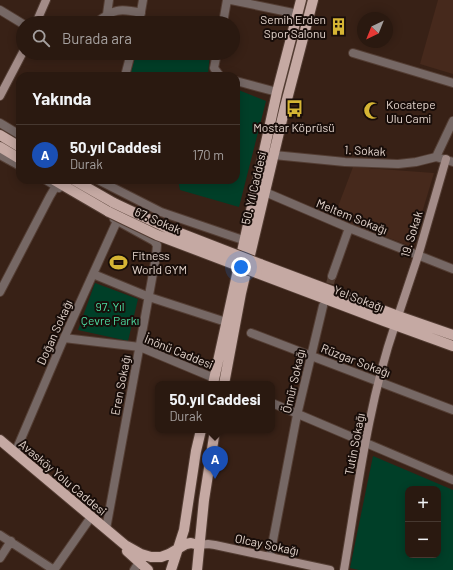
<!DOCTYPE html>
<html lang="tr">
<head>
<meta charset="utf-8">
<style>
  :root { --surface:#2a1910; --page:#322219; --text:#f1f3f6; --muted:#a5a09f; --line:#463830; --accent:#d93025 }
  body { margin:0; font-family:Barlow,sans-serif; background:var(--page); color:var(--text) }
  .controls { position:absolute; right:12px; bottom:12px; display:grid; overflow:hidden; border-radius:8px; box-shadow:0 2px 10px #0003 }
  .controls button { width:36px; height:36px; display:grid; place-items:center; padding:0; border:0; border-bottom:1px solid var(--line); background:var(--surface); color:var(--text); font:20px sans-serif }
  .compass { position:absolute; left:357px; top:12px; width:36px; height:36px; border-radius:50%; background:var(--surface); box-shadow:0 2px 10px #0003; rotate:223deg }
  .you { position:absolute; left:241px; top:267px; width:14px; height:14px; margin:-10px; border:3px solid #fff; border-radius:50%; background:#1a73e8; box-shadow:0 0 0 6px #1a73e833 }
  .badge { display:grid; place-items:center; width:26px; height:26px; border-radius:50%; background:var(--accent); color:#fff; font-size:13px; font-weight:700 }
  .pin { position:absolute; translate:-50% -33px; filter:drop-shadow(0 1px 2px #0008) }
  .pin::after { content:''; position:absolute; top:21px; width:14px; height:12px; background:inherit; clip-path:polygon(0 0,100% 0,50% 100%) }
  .popup { position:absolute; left:155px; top:381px; width:120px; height:52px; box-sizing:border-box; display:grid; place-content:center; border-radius:8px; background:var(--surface); filter:drop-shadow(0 1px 3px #0005); font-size:13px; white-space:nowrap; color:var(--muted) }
  .popup b { font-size:15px; color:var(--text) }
  .popup::after { content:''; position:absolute; left:50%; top:100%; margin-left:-8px; border:8px solid transparent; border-top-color:var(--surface) }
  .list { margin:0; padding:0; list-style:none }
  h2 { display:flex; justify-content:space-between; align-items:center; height:52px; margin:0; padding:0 16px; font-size:17px }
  h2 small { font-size:13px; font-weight:400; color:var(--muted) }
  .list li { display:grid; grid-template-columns:26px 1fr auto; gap:12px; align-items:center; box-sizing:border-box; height:60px; padding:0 16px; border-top:1px solid var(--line) }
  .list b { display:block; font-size:15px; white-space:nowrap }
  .list p { margin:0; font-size:13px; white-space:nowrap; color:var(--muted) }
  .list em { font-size:13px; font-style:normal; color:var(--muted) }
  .icon { flex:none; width:22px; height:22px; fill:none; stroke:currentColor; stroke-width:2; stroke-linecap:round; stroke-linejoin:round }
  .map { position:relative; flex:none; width:453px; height:570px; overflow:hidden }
  .search { position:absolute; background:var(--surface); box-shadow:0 2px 10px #0003; left:16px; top:16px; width:224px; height:44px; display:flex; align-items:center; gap:10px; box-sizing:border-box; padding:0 14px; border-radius:22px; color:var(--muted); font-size:15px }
  .panel { position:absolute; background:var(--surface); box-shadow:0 2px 10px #0003; left:16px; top:72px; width:224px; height:112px; border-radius:12px }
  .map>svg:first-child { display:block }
</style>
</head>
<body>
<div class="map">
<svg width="453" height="570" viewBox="0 0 453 570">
  <rect width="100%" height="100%" fill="#382116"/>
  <path fill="#46291c" d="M438,0h15v74l-33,-10z
    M353,167l81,6 -13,43 -11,30 -76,-29z"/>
  <path fill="#003f28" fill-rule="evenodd" d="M146,16l31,7h-33z
    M136,53h74l-2,21 2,2h-80z
    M236,89l30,12 -27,106 -59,-17 -2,-10h58z
    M95,283l43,16 -10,42 -50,-11z
    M373,456l80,34v80h-94l-9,-2zM408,489h30v66h-30z"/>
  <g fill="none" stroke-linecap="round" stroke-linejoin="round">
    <path stroke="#523c31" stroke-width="8" stroke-dasharray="8 4" stroke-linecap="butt" d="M327,295l5,-19"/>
    <defs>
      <path id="street" d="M231,0l67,14
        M0,10l23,14
        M107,14l2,-14
        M96,23c17,-14 24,-15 45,-10
        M139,23l4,-23
        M223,23l4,-23
        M217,53l-3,15 6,8
        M353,53l100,30
        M125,76l6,-23
        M236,81l41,11
        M0,123l20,12
        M0,155l20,11
        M274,155l71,7 53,2 18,-2 20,-5 17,5
        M436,157l17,-36
        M46,180l13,8
        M98,180l63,32 82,28
        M265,192l84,36 104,41
        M93,274l56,23 77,25
        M332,276l17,-48
        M0,292l50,-96 6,-10
        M251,333l202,77
        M64,338l76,9 74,31
        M272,403l181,77
        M15,453l49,-115 53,-117
        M106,529l50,-272 1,-12 -3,-4 -40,-22
        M0,535l54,35 37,-53
        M270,556l27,-141 26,-109
        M0,558l11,-17
        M134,570l5,-8"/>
      <path id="secondary" d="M36,23l10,-23
        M0,96l23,-44
        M398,316l20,-60 28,-97
        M199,545l9,-1 7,1 115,25
        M344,570c14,-82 24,-166 51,-245"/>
      <path id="primary" d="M0,135l20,12
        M0,147l20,12
        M54,180l55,32
        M74,180l40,23
        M260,264l138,52 55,19
        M257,273l127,48 69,25
        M213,384l64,-292 24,-92
        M224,384l17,-91 44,-186 28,-107
        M0,440l106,89 19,16 16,9 10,3h10l8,-3 17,-10 5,-1 8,2
        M127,551l21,19
        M171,570l13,-40 12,-79 5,-21
        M197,570l7,-70 11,-70"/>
    </defs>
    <use href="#street" stroke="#533d33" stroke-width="10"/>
    <use href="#secondary" stroke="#533d33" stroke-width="10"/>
    <use href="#primary" stroke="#533d33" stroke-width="12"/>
    <use href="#street" stroke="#766865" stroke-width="8"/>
    <use href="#secondary" stroke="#a38c88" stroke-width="8"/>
    <use href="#primary" stroke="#c5a9a3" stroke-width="10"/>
    <defs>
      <path id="primary-bridge" d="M114,203l53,25 93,36
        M109,212l48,23 100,38"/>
    </defs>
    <use href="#primary-bridge" stroke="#533d33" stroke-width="12" stroke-linecap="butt"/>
    <use href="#primary-bridge" stroke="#c5a9a3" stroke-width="10"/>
  </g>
  <defs>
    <symbol id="building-bare" viewBox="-9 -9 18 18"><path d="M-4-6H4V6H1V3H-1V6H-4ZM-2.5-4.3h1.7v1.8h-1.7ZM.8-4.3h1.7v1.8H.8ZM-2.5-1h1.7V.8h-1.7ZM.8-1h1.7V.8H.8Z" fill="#d6b534" stroke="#180d09" stroke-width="2.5" paint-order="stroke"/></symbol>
    <symbol id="bus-bare" viewBox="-9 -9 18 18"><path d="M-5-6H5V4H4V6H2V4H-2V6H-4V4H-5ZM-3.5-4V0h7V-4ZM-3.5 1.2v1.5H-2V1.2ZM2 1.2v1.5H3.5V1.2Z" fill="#d6b534" stroke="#180d09" stroke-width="2.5" paint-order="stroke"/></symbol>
    <symbol id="mosque-bare" viewBox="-9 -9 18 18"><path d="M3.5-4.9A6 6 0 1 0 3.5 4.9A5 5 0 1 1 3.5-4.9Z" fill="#d6b534" stroke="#180d09" stroke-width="2.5" paint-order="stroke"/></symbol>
    <symbol id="stadium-bare" viewBox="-9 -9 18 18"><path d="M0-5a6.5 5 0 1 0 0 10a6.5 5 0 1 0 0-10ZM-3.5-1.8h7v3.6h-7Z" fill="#d6b534" stroke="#180d09" stroke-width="2.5" paint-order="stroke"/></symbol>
  </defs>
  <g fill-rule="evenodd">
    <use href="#building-bare" x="326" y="14" width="25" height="25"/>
    <use href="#bus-bare" x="282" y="96" width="25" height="25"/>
    <use href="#mosque-bare" x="360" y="98" width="25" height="25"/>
    <use href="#stadium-bare" x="106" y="250" width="25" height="25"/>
  </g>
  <g text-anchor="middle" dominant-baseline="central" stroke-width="4" stroke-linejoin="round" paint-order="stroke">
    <g font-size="12" fill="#e2d3cb" stroke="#180d09" text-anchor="start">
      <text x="326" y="19" text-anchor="end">Semih Erden<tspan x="326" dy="14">Spor Salonu</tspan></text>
      <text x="386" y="104">Kocatepe<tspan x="386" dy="14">Ulu Cami</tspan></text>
      <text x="294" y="127" text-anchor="middle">Mostar Köprüsü</text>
      <text x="132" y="255">Fitness<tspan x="132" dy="14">World GYM</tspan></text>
    </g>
    <g font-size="12" fill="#e2d3cb" stroke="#180d09">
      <text transform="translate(365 150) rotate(3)">1. Sokak</text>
      <text transform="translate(253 188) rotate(-77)">50. Yıl Caddesi</text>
      <text transform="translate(352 216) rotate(22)">Meltem Sokağı</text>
      <text transform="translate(158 220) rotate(23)">67. Sokak</text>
      <text transform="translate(411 234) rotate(-73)">19. Sokak</text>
      <text transform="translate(359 298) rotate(21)">Yel Sokağı</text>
      <text transform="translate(54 332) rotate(-66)">Doğan Sokağı</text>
      <text transform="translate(179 351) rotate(22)">İnönü Caddesi</text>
      <text transform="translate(356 360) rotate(21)">Rüzgar Sokağı</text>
      <text transform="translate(293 381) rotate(-77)">Ömür Sokağı</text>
      <text transform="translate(120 385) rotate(-79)">Eren Sokağı</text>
      <text transform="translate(354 444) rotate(-79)">Tutin Sokağı</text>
      <text transform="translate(63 477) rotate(40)">Avasköy Yolu Caddesi</text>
      <text transform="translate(267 544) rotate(12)">Olcay Sokağı</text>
    </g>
    <g font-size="12" fill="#4ddba1" stroke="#180d09">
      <text x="110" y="306">97. Yıl<tspan x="110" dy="14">Çevre Parkı</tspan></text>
    </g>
  </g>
</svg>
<div class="controls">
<button>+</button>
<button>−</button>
</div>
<svg class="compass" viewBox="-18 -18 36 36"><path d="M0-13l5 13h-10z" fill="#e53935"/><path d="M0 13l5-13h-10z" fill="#a5a09f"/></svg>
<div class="you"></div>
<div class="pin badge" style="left:215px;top:479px;background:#1a4fb4">A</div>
<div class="popup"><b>50.yıl Caddesi</b>Durak</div>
<div class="search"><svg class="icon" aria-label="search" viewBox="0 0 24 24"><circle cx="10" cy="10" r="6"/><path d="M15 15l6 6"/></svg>Burada ara</div>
<section class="panel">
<h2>Yakında<small></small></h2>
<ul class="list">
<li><span class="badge" style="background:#1a4fb4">A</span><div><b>50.yıl Caddesi</b><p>Durak</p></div><em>170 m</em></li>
</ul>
</section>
</div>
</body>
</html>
